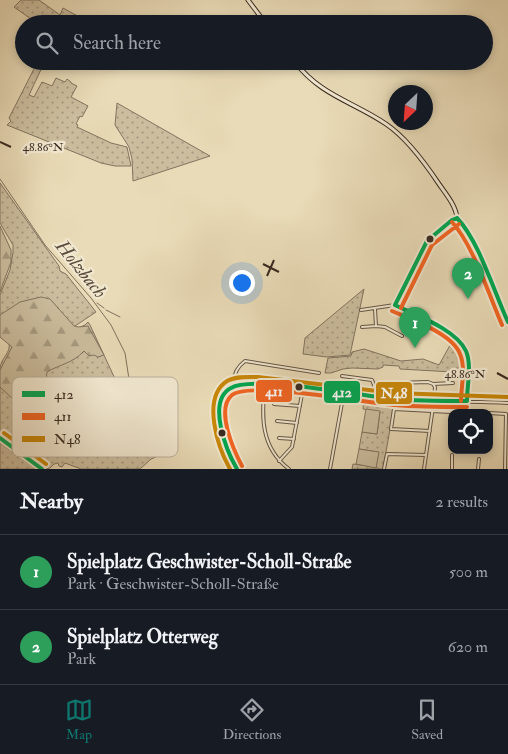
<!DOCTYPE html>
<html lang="en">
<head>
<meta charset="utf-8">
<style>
  :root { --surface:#171b24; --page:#242831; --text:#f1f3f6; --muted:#9ea1a6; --line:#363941; --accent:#0f766e }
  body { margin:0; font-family:"IM FELL Double Pica",serif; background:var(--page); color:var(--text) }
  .controls { position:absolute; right:15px; bottom:15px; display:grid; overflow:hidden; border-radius:10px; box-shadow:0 2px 8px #0003 }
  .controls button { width:45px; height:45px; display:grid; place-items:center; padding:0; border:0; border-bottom:1px solid var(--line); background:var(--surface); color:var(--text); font:25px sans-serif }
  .compass { position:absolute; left:388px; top:85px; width:45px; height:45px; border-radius:50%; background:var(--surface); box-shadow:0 2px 8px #0003; rotate:205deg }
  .you { position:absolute; left:241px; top:282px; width:18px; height:18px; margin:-12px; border:4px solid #fff; border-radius:50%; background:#1a73e8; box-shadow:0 0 0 8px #1a73e833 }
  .badge { display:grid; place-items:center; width:32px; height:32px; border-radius:50%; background:var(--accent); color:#fff; font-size:16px; font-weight:700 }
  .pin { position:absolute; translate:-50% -41px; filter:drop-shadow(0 1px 2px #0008) }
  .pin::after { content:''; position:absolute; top:26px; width:18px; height:15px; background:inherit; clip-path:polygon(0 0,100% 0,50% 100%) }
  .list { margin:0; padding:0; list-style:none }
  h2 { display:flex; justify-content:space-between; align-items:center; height:65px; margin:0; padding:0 20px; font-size:21px }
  h2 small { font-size:16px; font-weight:400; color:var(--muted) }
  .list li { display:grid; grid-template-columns:32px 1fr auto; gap:15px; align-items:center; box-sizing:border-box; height:75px; padding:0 20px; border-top:1px solid var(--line) }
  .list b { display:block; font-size:19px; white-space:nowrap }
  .list p { margin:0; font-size:16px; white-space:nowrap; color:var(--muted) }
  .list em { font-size:16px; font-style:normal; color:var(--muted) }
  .icon { flex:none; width:28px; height:28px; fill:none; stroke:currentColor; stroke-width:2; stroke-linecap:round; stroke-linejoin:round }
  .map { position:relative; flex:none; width:508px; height:469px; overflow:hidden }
  .search { position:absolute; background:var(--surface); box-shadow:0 2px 8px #0003; left:15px; right:15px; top:15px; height:55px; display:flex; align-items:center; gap:12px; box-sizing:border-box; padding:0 18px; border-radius:28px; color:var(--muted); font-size:19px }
  .sheet { height:215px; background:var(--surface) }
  nav { display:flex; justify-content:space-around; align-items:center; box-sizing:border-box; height:70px; border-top:1px solid var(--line); background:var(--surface); font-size:14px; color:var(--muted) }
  nav a { display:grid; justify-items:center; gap:2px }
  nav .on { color:var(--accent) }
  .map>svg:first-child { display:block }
</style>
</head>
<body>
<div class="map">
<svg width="508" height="469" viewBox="0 0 508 469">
  <defs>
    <pattern id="green-dots" width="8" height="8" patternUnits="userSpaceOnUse" patternTransform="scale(1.25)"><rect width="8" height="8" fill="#cbbd9e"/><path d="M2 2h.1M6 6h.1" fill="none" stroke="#a69a80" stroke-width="1.8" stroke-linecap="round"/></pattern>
    <pattern id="forest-firs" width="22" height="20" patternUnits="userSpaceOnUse" patternTransform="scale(1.25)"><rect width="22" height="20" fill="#cbbd9e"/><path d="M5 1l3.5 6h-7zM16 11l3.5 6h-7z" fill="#a69a80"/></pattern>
  </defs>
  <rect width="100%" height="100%" fill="#e9dbb7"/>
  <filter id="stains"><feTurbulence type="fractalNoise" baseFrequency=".004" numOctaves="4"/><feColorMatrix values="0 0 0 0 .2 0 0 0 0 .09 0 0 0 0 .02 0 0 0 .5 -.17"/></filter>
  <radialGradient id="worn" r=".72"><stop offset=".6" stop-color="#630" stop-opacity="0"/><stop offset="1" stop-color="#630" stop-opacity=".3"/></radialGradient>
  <path fill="url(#green-dots)" stroke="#827460" d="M21,0h18l21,15 3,-7 29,16h-38l3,-6h-2l-2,6h-15l-24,-17z
    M38,61h7l-16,34 5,2 8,-15 10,4 4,-8 9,4 2,-3 4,3v1l6,3 -6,11 17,9 -6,11 -2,-1 -4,8 2,1 -1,2 34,16 16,4 4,19h-16l-14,-3 -94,-38 4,-4 -2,-3z
    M117,103l93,53 -77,25 -1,-22 -3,-12 -14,-22z
    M0,183l59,83 1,5 6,3 30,38 -21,14 3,2 7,-3 3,-3 2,3 26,56 16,47 5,9 19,20 -5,2 -11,10h-59l-16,-6 -3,4 -3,-1 -1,-3 -4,1 -4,4 -2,1 -19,-11 -29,-23c0,-22 0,-45 0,-67 1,-10 11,-15 9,-25l-9,-6v-42l10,-25 3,-18v-7l-13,-22z
    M364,289l-14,66 -23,2 -24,-3 2,-16z
    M453,340l10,14 1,23 -11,-1v-4l-53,-3 -1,-3 -16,-1v2l-5,2 -26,-1 -9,1 -12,4h-6l3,-15 23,-2 1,-4 12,-3 37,12 22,-2 16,6z
    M364,398l27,3 2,2v9l-10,57h-31l1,-5 23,3 2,-15 -19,-3 3,-17 15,2 3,-22 -17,-3z
    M0,443l36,26h-36z"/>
  <path fill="url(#forest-firs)" stroke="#827460" d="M0,226l11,24v12l-11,30z
    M41,297l9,2 24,27 4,1 10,-1 16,29 -6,2 -4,-2 -5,1 -5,-5c-12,13 -24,13 -37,21l-1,6c5,7 11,14 4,22l-7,2 -28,-1 -15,-14v-17l12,-23 -12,-10v-22l20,-13z"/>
  <path fill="#cbbd9e" stroke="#827460" d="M366,409l14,2 -3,23 -15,-2z
    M359,449l20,3 -3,16 -20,-4z"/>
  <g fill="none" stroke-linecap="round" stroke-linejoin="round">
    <path stroke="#7f705c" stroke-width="1" d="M0,179l45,66 46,53 20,27 14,28 4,26
      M97,303l7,5
      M106,310l14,7
      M133,394c8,23 15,37 31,55"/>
    <defs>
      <path id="street" d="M395,305c18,9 64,27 71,46 5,14 1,35 1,50
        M361,310l34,-5 32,-64 25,-21 4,-2
        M376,326l9,1 17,9
        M362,327l14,-1 -1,-17
        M342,376l30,4 2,5 -1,12
        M395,383l33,-1 5,2 2,3 -1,13 -10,69
        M433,384l20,-1
        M234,385c-1,-10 3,-18 11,-24l74,12
        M265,385c-4,32 -4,63 24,84
        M274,404l26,2
        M478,413h4
        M489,413l17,1 -1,55
        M277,421l20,2
        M430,431l-39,-2 3,-20 76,4
        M279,438l15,1
        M279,461l13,-14 11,-58
        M237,469c-11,-18 -29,-66 -7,-82 12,-8 43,-1 57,0 35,3 71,9 106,12 38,3 77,2 115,4
        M330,469l14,-77
        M384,469l3,-15 39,1
        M452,469v-14
        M478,469l1,-10"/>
      <path id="secondary" d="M248,0l18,24
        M294,61c27,35 58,40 92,63 21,14 39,39 53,60 7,10 17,22 18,34 12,7 42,86 51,104
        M0,438l42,31"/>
    </defs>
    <use href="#street" stroke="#655646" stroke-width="4"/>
    <use href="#secondary" stroke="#392a21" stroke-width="5"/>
    <use href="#street" stroke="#f1e8d0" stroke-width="2"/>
    <use href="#secondary" stroke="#f1e8d0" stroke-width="3"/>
    <defs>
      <path id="bus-1" d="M457,218c22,23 37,74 51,104
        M395,305c20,10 61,24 71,46 6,14 1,35 1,50
        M395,305l32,-64 25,-21 5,-2
        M0,438l42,31
        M237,469c-10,-17 -31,-68 -6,-81 22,-13 132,8 163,11 24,2 49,2 73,2"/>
      <path id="bus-2" d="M452,222c21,23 37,73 50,103
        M401,308l31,-63 27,-21
        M392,311c19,8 61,23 68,43 6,14 1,33 1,47
        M242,466c-8,-15 -27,-57 -10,-71 17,-14 136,8 163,10 24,2 48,2 72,2"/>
      <path id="bus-3" d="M4,433l42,31
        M230,469c-12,-21 -29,-71 -3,-88 9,-5 21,-4 31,-4l136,16 114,4"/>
    </defs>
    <use href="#bus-1" stroke="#f1e8d0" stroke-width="8"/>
    <use href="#bus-2" stroke="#f1e8d0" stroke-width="8"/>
    <use href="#bus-3" stroke="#f1e8d0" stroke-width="8"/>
    <use href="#bus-1" stroke="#00a651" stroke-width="4"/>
    <use href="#bus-2" stroke="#f26522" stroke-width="4"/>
    <use href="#bus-3" stroke="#c88708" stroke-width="4"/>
  </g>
  <path fill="none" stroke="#392a21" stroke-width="2" d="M0,142l11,5M263,264l16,8M267,276l7,-16M497,373l11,6"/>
  <g fill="#392a21" stroke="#f1e8d0" stroke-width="2">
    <circle cx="430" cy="239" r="4.5"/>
    <circle cx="299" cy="387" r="4.5"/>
    <circle cx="222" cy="433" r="4.5"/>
  </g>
  <g text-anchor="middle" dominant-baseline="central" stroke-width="4.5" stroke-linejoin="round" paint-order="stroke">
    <g font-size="19" font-style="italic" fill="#5c4d3f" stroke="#f1e8d0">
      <text transform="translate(81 269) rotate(51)">Holzbach</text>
    </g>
  </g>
  <rect x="12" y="377" width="166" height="80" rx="8" fill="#f1e8d0" stroke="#baaf9c" stroke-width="1"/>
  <rect x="22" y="391" width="23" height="6" fill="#00a651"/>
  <rect x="22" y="413" width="23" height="7" fill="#f26522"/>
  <rect x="22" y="436" width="23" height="6" fill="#c88708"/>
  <g font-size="14" fill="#392a21">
    <text x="54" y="399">412</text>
    <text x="54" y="421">411</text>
    <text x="54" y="444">N48</text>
  </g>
  <g font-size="12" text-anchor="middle" fill="#392a21" stroke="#f1e8d0" stroke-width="4.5" stroke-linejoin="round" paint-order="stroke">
    <text x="43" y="151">48.86°N</text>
    <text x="465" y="378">48.86°N</text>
  </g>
  <g stroke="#f1e8d0" stroke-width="2">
    <rect x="255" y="379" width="38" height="24" rx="5" fill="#f26522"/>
    <rect x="323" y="380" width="38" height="24" rx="5" fill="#00a651"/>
    <rect x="375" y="381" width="38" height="24" rx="5" fill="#c88708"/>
  </g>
  <g font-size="14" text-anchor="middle" font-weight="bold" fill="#fff">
    <text x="274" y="396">411</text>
    <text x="342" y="397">412</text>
    <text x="394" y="398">N48</text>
  </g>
  <rect width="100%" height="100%" filter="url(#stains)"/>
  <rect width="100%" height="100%" fill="url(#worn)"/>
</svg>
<div class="controls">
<button><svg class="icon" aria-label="locate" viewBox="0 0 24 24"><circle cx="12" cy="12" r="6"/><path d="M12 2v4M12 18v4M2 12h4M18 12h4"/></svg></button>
</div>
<svg class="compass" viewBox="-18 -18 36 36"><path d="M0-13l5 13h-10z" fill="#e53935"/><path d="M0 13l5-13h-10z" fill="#9ea1a6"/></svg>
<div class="you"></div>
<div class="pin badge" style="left:415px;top:348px;background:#2e9e5b">1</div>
<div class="pin badge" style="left:468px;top:299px;background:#2e9e5b">2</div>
<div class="search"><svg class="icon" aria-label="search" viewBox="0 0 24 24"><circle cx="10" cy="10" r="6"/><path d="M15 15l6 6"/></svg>Search here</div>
</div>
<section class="sheet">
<h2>Nearby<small>2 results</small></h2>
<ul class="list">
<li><span class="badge" style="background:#2e9e5b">1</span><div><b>Spielplatz Geschwister-Scholl-Straße</b><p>Park · Geschwister-Scholl-Straße</p></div><em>500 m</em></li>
<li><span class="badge" style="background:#2e9e5b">2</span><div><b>Spielplatz Otterweg</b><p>Park</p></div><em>620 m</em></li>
</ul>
</section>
<nav>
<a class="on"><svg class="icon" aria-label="map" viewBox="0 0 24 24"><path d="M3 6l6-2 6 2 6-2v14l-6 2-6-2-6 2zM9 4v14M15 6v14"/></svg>Map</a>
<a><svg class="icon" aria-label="directions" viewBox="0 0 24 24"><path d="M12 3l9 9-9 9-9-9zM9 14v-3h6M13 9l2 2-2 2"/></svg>Directions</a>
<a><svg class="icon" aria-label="saved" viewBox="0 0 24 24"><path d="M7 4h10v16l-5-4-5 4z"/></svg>Saved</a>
</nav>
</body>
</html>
